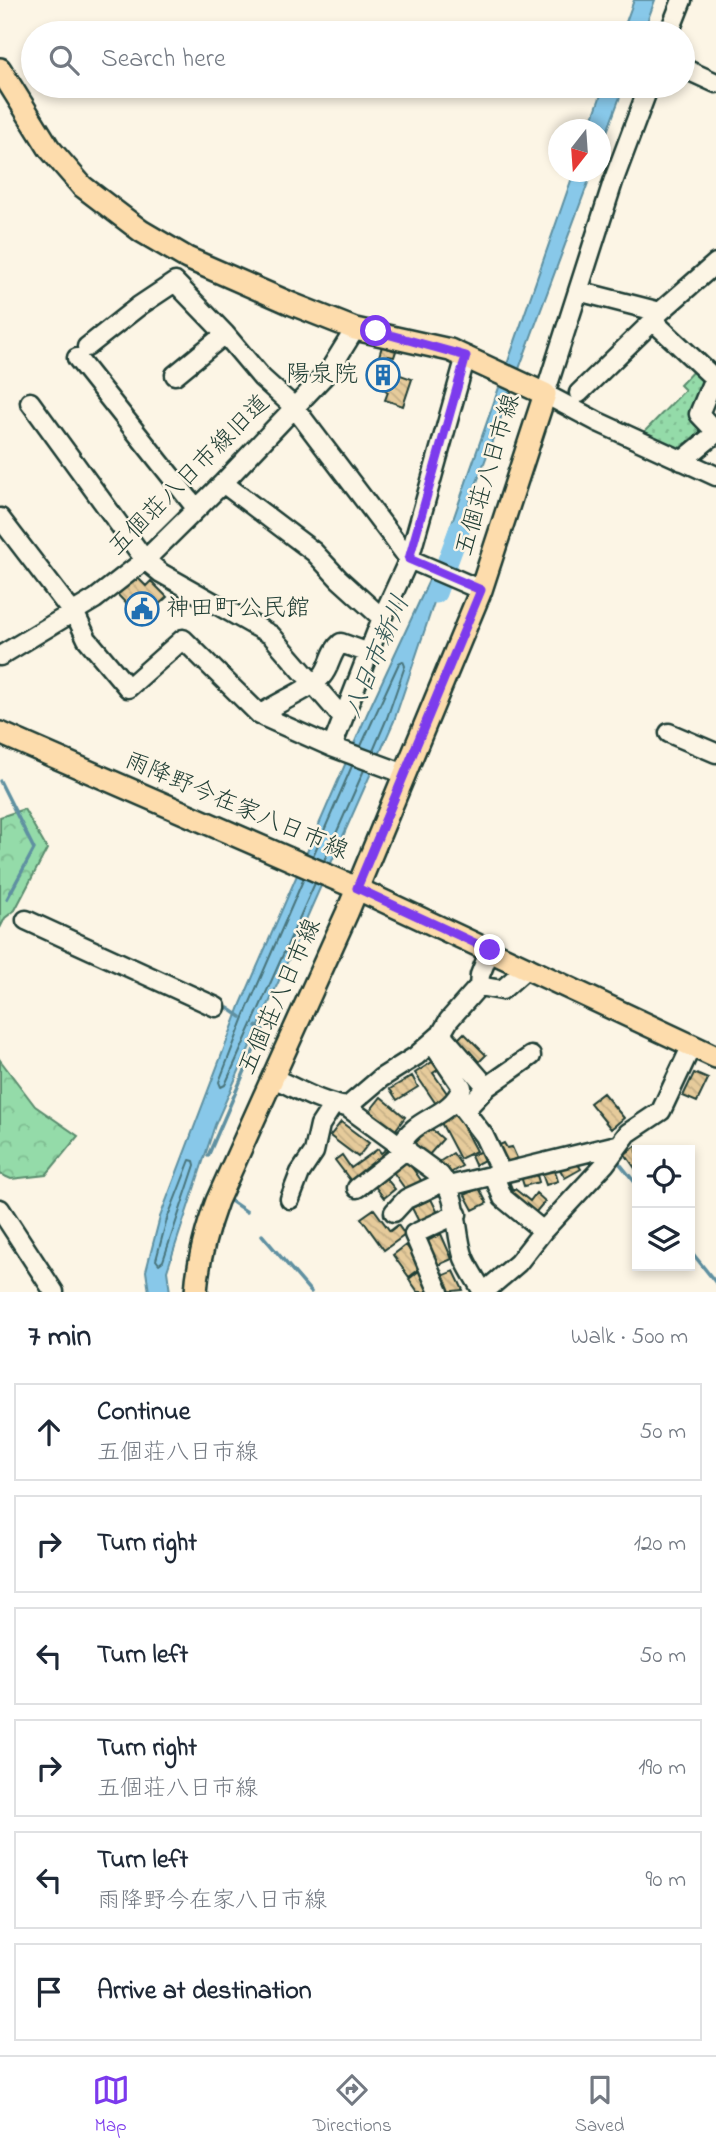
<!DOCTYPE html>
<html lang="en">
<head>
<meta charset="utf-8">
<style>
  :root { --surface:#fff; --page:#f2f2f3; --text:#1f2937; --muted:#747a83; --line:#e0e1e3; --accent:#7c3aed }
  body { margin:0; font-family:"Indie Flower","Klee One",sans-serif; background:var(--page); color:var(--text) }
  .controls { position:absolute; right:21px; bottom:21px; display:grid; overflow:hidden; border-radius:0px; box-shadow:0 4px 10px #0003 }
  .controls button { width:63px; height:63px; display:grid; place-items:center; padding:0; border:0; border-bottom:2px solid var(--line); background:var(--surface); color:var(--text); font:35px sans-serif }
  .compass { position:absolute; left:548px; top:119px; width:63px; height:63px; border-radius:50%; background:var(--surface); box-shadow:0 4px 10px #0003; rotate:197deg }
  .stop { position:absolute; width:21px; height:21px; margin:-16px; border:5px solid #7c3aed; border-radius:50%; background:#fff }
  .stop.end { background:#7c3aed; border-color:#fff; box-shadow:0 2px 7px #0008 }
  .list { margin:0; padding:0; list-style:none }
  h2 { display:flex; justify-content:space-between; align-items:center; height:91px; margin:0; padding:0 28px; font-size:30px }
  h2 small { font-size:23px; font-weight:400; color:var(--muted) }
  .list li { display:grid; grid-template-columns:46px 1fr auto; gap:21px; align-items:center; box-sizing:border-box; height:98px; margin:0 14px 14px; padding:0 14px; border:2px solid var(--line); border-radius:0px }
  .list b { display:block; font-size:26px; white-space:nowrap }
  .list p { margin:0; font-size:23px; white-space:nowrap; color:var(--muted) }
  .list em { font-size:23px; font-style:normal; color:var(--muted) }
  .icon { flex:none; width:38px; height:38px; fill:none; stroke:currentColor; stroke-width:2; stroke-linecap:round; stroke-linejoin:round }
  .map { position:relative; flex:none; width:716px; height:1292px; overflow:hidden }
  .search { position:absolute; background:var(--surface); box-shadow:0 4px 10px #0003; left:21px; right:21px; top:21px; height:77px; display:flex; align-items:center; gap:18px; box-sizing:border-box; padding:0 24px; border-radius:38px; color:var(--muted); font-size:26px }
  .sheet { height:763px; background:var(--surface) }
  nav { display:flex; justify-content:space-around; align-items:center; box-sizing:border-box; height:98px; border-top:2px solid var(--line); background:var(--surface); font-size:19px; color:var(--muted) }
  nav a { display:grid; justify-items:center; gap:4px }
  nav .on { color:var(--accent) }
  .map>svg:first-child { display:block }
</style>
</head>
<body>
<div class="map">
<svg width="716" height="1292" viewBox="0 0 716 1292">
  <defs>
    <pattern id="grass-dots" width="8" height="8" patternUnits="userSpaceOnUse" patternTransform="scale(1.75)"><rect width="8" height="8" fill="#94dba9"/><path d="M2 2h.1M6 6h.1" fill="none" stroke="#7fbd92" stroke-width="1.8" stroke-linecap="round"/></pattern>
    <pattern id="forest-crowns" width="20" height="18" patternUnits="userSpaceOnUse" patternTransform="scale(1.75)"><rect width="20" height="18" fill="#94dba9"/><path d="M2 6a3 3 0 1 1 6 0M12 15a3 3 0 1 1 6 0" fill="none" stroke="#7fbd92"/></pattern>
    <pattern id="building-back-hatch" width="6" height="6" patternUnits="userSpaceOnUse" patternTransform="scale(1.75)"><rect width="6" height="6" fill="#e6cb9b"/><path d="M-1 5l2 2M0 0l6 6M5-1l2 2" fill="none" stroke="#c5af86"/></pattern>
  </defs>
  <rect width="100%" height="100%" fill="#fcf5e5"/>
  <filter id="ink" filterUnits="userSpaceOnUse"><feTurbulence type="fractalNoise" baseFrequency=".0143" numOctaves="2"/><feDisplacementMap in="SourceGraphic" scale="14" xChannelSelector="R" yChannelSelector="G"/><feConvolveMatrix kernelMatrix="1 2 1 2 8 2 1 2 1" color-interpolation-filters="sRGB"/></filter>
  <g filter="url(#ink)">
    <path fill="url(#grass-dots)" stroke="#5a8c6e" stroke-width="2" d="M697,367l11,11 -15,36 9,16 -27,22 -33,-18 43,-44 -5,-5z"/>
    <path fill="url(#forest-crowns)" stroke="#5a8c6e" stroke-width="2" d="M24,809l23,40 -32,61 -10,8 -5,10v-111z
      M0,1060l35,46 43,30 -32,39 -35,4 -11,-5z"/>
    <path fill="#88c8e9" stroke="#5e90a1" stroke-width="2" d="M634,0h21l-12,33h-21z
      M604,86h20l-23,62 -1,-18 -11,-1z
      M574,172h18l-142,383 -56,166 -179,404 -48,146 3,21h-21l-3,-21 14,-54 81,-213 126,-290 73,-157z"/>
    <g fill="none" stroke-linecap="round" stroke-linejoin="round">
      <path stroke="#49757c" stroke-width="2" d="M361,746l38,-83 4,-2 2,5 -18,52 -14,33
        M313,856l39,-90
        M324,861l40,-91
        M304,878l-56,129 -29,75 2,5 4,-2 90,-202
        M190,1160l4,1 1,4 -32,96 -4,3 -3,-4 11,-41z"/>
      <path stroke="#5e90a1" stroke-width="3.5" d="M0,781l34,68 -27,50
        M228,1008l13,9
        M208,1156l55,-127 -7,-3
        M616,1159l21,26
        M228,1199l19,13
        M262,1235l49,57
        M690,1250l26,33"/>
      <path stroke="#88c8e9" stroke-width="21" d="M436,593l24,-65"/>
    </g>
    <path fill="url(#building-back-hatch)" stroke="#1f3d34" stroke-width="2" d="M382,346l14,5 -2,6 -6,-1 -5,15 11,6 1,-4 17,6 -9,27 -18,-6 3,-8 -16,-12z
      M136,576l10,10 5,-5 16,16 -25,23 -25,-26z
      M464,1033l22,22 -8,8 -21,-23z
      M437,1059l5,8 -9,6 18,26 -13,8 -23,-34z
      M694,1073l14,6 -11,23 -14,-6z
      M412,1076l6,11 -21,13 -7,-11z
      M603,1093l21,25 -13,11 -21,-26z
      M381,1097l24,20 -11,15 -25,-20z
      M454,1109l22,42 -16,8 -22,-42z
      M341,1122l28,21 -11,14 -28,-21z
      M426,1124l17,15 -15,17 -17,-16z
      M504,1143l3,5 5,-1 5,11 -13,6 -9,-17z
      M636,1146l3,4h-2v21l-12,-17z
      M388,1148l6,8 -40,29 -19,-25 7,-5 9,13 27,-19 3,4z
      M483,1150l5,8 -13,7 -4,-9z
      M453,1153l9,13 -15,9 -8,-13z
      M573,1156l8,13 -16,9 -11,-18z
      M406,1159l17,24 -15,10 -17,-24z
      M552,1161l6,20 -12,4 -7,-20z
      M534,1165l5,17 -15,4 -5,-16z
      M507,1176l6,15 2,-2 15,12 6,-8 9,8 -14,17 -32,-38z
      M385,1177l10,12 -11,9 -10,-13z
      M479,1188l8,15 -14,7 -8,-15z
      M431,1199l8,16 -19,9 -8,-16z
      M374,1209l16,22 8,-6 7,10 -21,15 -23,-32z
      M441,1234l11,25 -16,7 -11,-24z
      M406,1245l5,7 4,-2 4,6 -4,3 6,9 -12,9 -16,-22z
      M420,1270l13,18 -4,4h-11l-9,-13z
      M454,1271l9,19 -19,2 -7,-14z"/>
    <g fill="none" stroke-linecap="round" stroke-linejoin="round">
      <defs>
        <path id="minor" d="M669,33l13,-33
          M683,68l33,15
          M649,86l-36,96 -68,212 53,28 118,54
          M578,291l82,21
          M653,321l61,57 -15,36 17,18
          M87,347l52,-41 36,-24 50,52 37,44 32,29 115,152 72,31
          M77,358l119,150
          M175,375l50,-41
          M579,393l74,-72 7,-9 56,-49
          M30,402l115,158 16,13 110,62 71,82
          M682,461l34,-28
          M223,483l91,69 25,27 43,39
          M0,518l78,102 9,19 41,49 55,-49 77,76 72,32 73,27
          M0,656l95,-57 50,-39 78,-77 106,-112 26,-42
          M260,715c17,-13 50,-25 62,-39 9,-10 8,-24 19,-33l28,10
          M669,733l47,20
          M332,747l50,-129 27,-59 57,-203
          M26,920l190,87
          M479,986l23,4 26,-23
          M441,1034l46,53
          M273,1078c25,11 47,25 74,29l93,68c20,24 14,56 24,83 5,12 13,23 19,34
          M457,1101l27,35 17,36
          M347,1107l34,-29 35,-22 25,-22 8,-14 30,-34 1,-11 10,-25
          M466,1109l21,-22 44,-31
          M401,1145c14,-29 50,-27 61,-58l-30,-44
          M493,1174l10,24 40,33
          M449,1186l168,-41
          M357,1188l50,-39
          M290,1199l10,-26 14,-21 6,-27 13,-20
          M0,1209l54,83
          M394,1212l12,-13 39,-18
          M439,1292l-25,-58 43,-20
          M484,1292l34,-29 25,-32 62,-67 23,-31 33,-22 31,-66"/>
        <path id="major" d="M0,69l49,79 33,38 59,45 46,27 105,46 63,25 95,21 95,44 -64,196 -134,323 -130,288c-11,30 -19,59 -21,91
          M0,733l345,150 371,174"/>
      </defs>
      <use href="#minor" stroke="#1f3d34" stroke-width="23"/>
      <use href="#major" stroke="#1f3d34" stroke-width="26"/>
      <use href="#minor" stroke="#fcf5e5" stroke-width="18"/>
      <use href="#major" stroke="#fddcac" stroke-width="21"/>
    </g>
  </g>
  <g fill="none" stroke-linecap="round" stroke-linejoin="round" filter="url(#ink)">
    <path stroke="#7c3aed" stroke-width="9" d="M376,331l90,25 -57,203 72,31 -124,298 133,62"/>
  </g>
  <defs>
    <symbol id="building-ring" viewBox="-11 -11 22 22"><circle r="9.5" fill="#fcf5e5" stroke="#1f6fb2" stroke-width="1.5"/><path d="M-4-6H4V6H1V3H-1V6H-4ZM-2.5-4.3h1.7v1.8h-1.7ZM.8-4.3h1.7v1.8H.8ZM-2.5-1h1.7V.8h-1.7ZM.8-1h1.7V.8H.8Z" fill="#1f6fb2"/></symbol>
    <symbol id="civic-ring" viewBox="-11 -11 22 22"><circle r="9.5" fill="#fcf5e5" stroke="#1f6fb2" stroke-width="1.5"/><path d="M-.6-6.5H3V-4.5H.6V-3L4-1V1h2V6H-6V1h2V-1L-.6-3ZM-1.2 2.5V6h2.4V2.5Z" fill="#1f6fb2"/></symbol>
  </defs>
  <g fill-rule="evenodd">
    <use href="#building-ring" x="364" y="356" width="38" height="38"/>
    <use href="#civic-ring" x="123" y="590" width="38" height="38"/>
  </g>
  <g text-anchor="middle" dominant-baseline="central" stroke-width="5" stroke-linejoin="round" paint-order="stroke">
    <g font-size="24" fill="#1f3d34" stroke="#fcf5e5" text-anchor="end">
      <text x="358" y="375">陽泉院</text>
      <text x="166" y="609" text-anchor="start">神田町公民館</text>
    </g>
    <g font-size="24" fill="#1f3d34" stroke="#fcf5e5">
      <text transform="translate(489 475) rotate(-73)">五個荘八日市線</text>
      <text transform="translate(190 476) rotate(-45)">五個荘八日市線旧道</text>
      <text transform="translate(236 807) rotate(23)">雨降野今在家八日市線</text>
      <text transform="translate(281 997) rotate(-66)">五個荘八日市線</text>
    </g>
    <g font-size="26" font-style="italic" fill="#345958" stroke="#fcf5e5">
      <text transform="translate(378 657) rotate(-67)">八日市新川</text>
    </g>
  </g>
</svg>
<div class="controls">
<button><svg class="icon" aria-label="locate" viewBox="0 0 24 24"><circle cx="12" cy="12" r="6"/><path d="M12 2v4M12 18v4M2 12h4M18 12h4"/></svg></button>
<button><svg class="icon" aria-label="layers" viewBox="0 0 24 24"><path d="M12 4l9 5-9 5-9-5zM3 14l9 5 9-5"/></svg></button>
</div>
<svg class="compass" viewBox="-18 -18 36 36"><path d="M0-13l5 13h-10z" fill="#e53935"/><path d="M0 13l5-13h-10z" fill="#747a83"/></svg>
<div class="stop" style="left:376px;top:331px"></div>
<div class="stop end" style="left:490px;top:950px"></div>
<div class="search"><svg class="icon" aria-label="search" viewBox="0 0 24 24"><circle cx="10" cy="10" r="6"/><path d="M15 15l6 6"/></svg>Search here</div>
</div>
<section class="sheet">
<h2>7 min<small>Walk · 500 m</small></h2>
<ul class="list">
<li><svg class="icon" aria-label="ahead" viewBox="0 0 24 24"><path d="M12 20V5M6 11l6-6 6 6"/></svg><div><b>Continue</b><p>五個荘八日市線</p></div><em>50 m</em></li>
<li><svg class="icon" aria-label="right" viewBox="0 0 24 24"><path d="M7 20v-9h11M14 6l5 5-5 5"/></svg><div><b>Turn right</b></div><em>120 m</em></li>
<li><svg class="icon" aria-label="left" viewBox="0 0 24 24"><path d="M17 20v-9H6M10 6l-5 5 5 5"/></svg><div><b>Turn left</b></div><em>50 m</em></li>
<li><svg class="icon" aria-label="right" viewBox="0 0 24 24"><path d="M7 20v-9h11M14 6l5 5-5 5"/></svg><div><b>Turn right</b><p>五個荘八日市線</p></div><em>190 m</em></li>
<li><svg class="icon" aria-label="left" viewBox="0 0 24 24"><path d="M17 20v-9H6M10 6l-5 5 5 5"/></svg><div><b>Turn left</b><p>雨降野今在家八日市線</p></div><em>90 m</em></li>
<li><svg class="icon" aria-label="arrive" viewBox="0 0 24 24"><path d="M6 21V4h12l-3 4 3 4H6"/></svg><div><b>Arrive at destination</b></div></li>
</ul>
</section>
<nav>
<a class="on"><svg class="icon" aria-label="map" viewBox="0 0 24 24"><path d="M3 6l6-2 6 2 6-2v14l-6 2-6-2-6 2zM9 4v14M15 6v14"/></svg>Map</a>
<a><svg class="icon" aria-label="directions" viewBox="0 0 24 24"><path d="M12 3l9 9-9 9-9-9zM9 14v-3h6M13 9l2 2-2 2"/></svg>Directions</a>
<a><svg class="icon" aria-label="saved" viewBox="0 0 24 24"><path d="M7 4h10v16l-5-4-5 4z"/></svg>Saved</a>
</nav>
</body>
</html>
